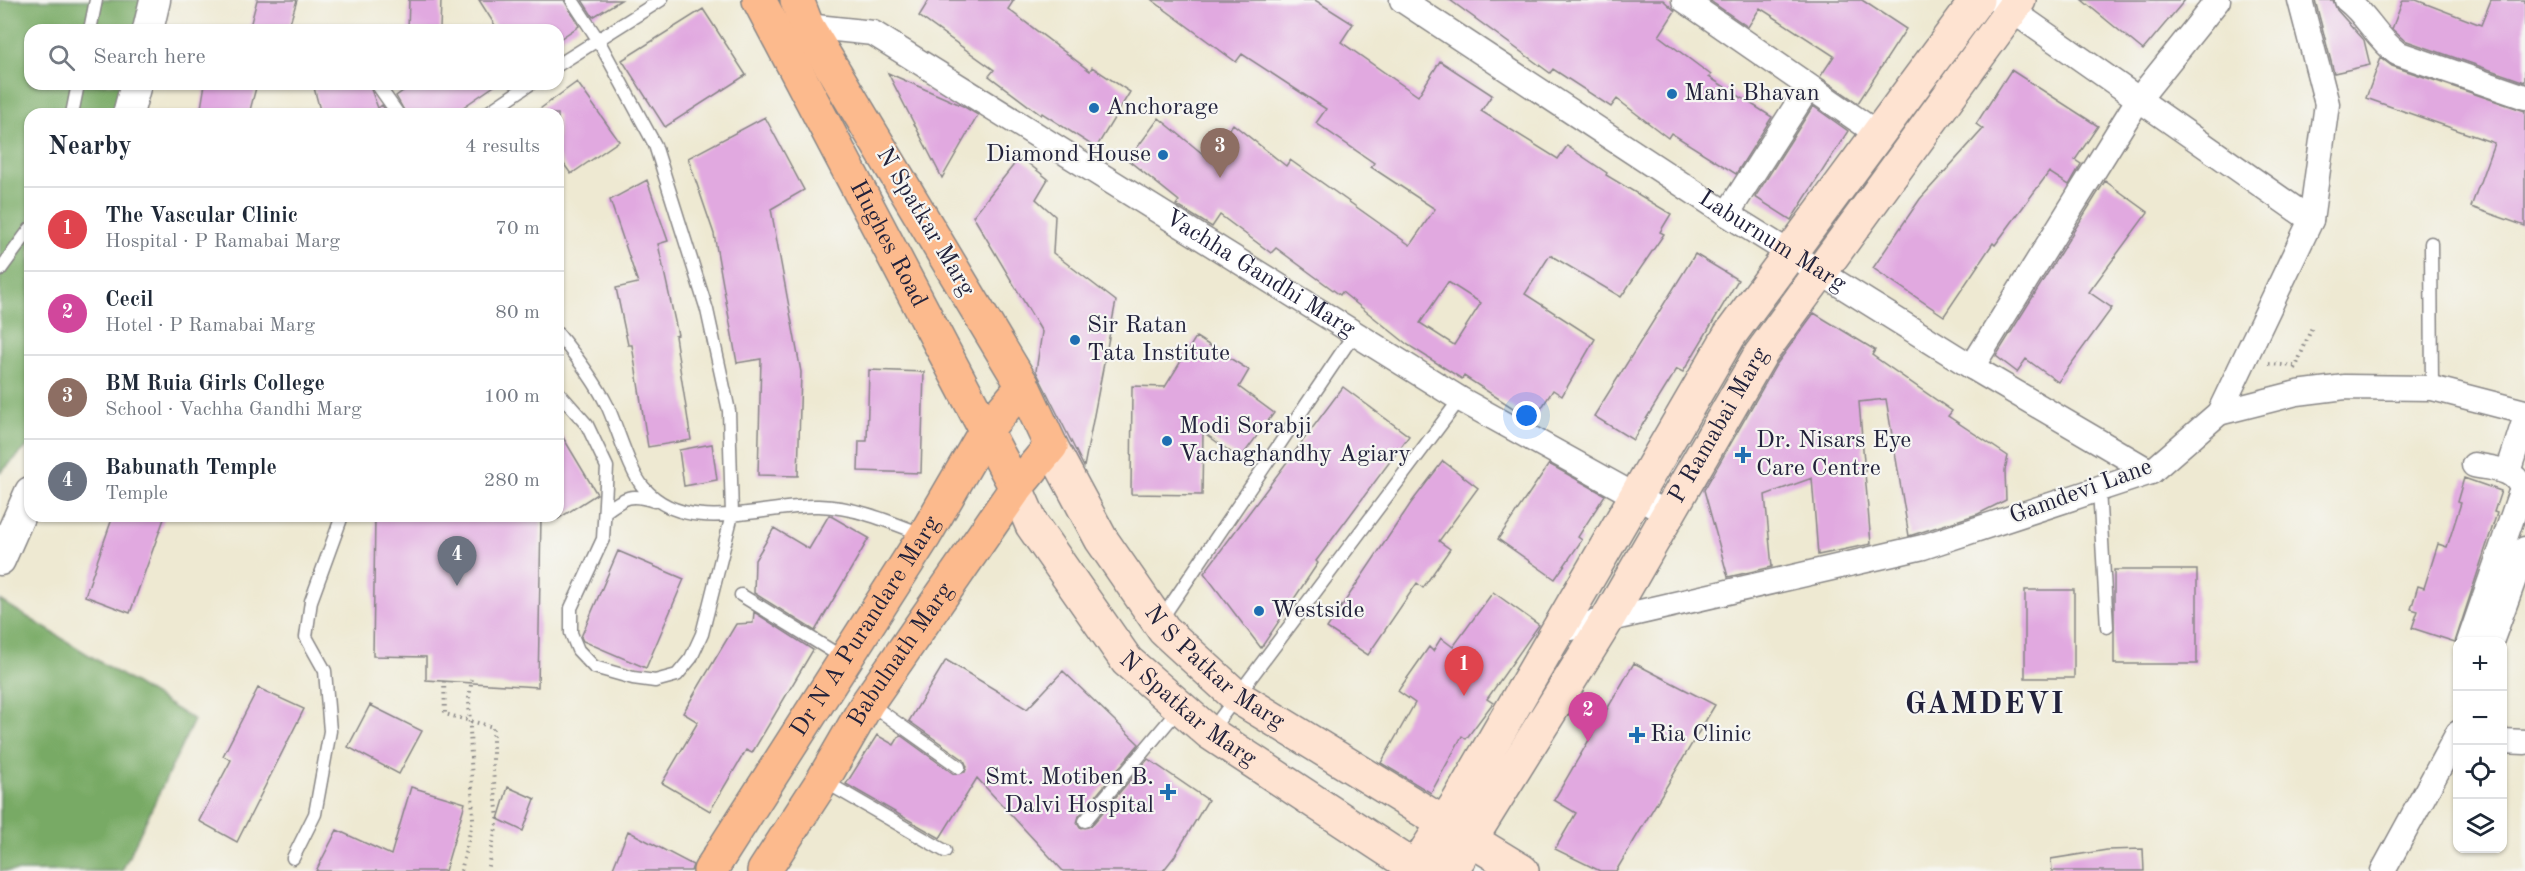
<!DOCTYPE html>
<html lang="en">
<head>
<meta charset="utf-8">
<style>
  :root { --surface:#fff; --page:#f2f2f3; --text:#1f2937; --muted:#747a83; --line:#e0e1e3; --accent:#111827 }
  body { margin:0; font-family:"Old Standard TT",serif; background:var(--page); color:var(--text) }
  .controls { position:absolute; right:18px; bottom:18px; display:grid; overflow:hidden; border-radius:12px; box-shadow:0 2px 4px #0004 }
  .controls button { width:54px; height:54px; display:grid; place-items:center; padding:0; border:0; border-bottom:2px solid var(--line); background:var(--surface); color:var(--text); font:30px sans-serif }
  .you { position:absolute; left:1527px; top:416px; width:21px; height:21px; margin:-15px; border:4px solid #fff; border-radius:50%; background:#1a73e8; box-shadow:0 0 0 9px #1a73e833 }
  .badge { display:grid; place-items:center; width:39px; height:39px; border-radius:50%; background:var(--accent); color:#fff; font-size:20px; font-weight:700 }
  .pin { position:absolute; translate:-50% -50px; filter:drop-shadow(0 2px 3px #0008) }
  .pin::after { content:''; position:absolute; top:32px; width:21px; height:18px; background:inherit; clip-path:polygon(0 0,100% 0,50% 100%) }
  .list { margin:0; padding:0; list-style:none }
  h2 { display:flex; justify-content:space-between; align-items:center; height:78px; margin:0; padding:0 24px; font-size:26px }
  h2 small { font-size:20px; font-weight:400; color:var(--muted) }
  .list li { display:grid; grid-template-columns:39px 1fr auto; gap:18px; align-items:center; box-sizing:border-box; height:84px; padding:0 24px; border-top:2px solid var(--line) }
  .list b { display:block; font-size:22px; white-space:nowrap }
  .list p { margin:0; font-size:20px; white-space:nowrap; color:var(--muted) }
  .list em { font-size:20px; font-style:normal; color:var(--muted) }
  .icon { flex:none; width:33px; height:33px; fill:none; stroke:currentColor; stroke-width:2; stroke-linecap:round; stroke-linejoin:round }
  .map { position:relative; flex:none; width:2525px; height:871px; overflow:hidden }
  .search { position:absolute; background:var(--surface); box-shadow:0 2px 4px #0004; left:24px; top:24px; width:540px; height:66px; display:flex; align-items:center; gap:15px; box-sizing:border-box; padding:0 21px; border-radius:18px; color:var(--muted); font-size:22px }
  .panel { position:absolute; background:var(--surface); box-shadow:0 2px 4px #0004; left:24px; top:108px; width:540px; height:414px; border-radius:18px }
  .map>svg:first-child { display:block }
</style>
</head>
<body>
<div class="map">
<svg width="2525" height="871" viewBox="0 0 2525 871">
  <rect width="100%" height="100%" fill="#f6f6f2"/>
  <filter id="ink" filterUnits="userSpaceOnUse"><feTurbulence type="fractalNoise" baseFrequency=".0167" numOctaves="2"/><feDisplacementMap in="SourceGraphic" scale="12" xChannelSelector="R" yChannelSelector="G"/><feConvolveMatrix kernelMatrix="1 2 1 2 8 2 1 2 1" color-interpolation-filters="sRGB"/></filter>
  <filter id="wash" filterUnits="userSpaceOnUse"><feTurbulence type="fractalNoise" baseFrequency=".008" numOctaves="4" result="noise"/><feDisplacementMap in="SourceGraphic" scale="24" xChannelSelector="R" yChannelSelector="G"/><feGaussianBlur stdDeviation="1.35" result="paint"/><feColorMatrix in="noise" values="0 0 0 0 0 0 0 0 0 0 0 0 0 0 0 0 0 1.4 0 .05"/><feComposite in="paint" operator="in"/></filter>
  <g filter="url(#wash)">
    <rect width="100%" height="100%" fill="#eee9d2"/>
    <path fill="#78aa65" stroke="#4d6650" stroke-width="1.5" d="M0,0h147l-7,30h-110v54h97l-7,30h-90v330l-30,29z
      M0,600l194,120 -72,151h-122z"/>
    <g id="blocks">
      <path fill="#e1a9e0" fill-rule="evenodd" d="M257,0h40l-9,30h-39z
        M409,0h32l-1,30h-32z
        M479,0h85l15,26 -21,14v-10h-60z
        M582,0h39l-28,17z
        M929,0h85l-6,9 82,62 2,-4 38,25 -34,56 -54,-35 -1,2 -52,-39 5,-6 -75,-54z
        M1152,0h163l38,24 -12,18 77,54 22,-35 52,34 -11,16 77,48 9,-13 40,27 -1,2 65,39 -11,18 4,2 -43,63 -71,-42 -25,39 70,45 -33,57 -9,-6 -20,31 -69,-45 -2,3 -54,-34 -66,-53 -2,3 -64,-47 -5,5 -51,-38 -8,12 -36,-22 3,-4 -51,-41 31,-42 50,41 24,-35 53,42 4,-6 120,85 25,-36 -64,-42 3,-4 -58,-40 10,-14 -84,-55 -6,8zM1448,282l33,21 -27,42 -34,-22z
        M1450,0h213l12,11 -16,25 52,39 -2,2 63,40 -36,57 -65,-41 -3,5 -51,-39 -6,8 -58,-38 -3,4z
        M1709,0h153l44,29 -48,74 -38,-26 14,-21 -74,-48 -12,19z
        M2082,0h103l-42,50z
        M2315,0h18l4,10 27,30 6,25 -36,8z
        M2403,0h13l65,25 10,-25h34v82l-121,-42 -12,-11z
        M703,9l43,66 -81,52 -43,-67z
        M2381,58l11,8 133,45v115l-54,-19 23,-64 -128,-45z
        M2011,70l87,56 -23,34 6,4 -12,21 -20,-13 -54,73 -2,-2 -49,73 -71,-48 47,-69 63,-70 -7,-5z
        M888,73l75,33 15,9 -36,63z
        M577,82l42,59 -48,33 -13,-18v-42h-25z
        M205,84h52l-8,30h-49z
        M313,84h56l9,24 4,-3 6,9h-67z
        M413,84h84l-44,30h-47l-10,-18z
        M1813,106l35,25 -57,89 -36,-23z
        M765,117l39,73 -33,19 30,163 -3,104 -40,-1 3,-116 -24,4 -23,-129 -26,-76z
        M1020,157l28,22 -12,20 19,17 -2,37 63,48 -32,166 -48,-96 6,-39 -69,-116z
        M647,180l21,61 -10,3 20,91 -3,1 16,104 -43,7 -16,-102h-4l-12,-57 22,-5 -28,-83z
        M2105,181l43,31 -59,80 23,16 -54,74 -32,-23 -9,13 -21,-16z
        M1695,254l43,26 -55,92 -6,-3 -44,71 -39,-24z
        M1814,313l61,37 -3,5 80,56 -4,5 60,40 -3,14 1,30 -28,14 -69,22 -23,-137 -27,3 12,142 -53,11 -6,-77 -47,17 7,72 -44,10 -24,-87 72,-125z
        M1196,337l53,33 -10,17 35,26 -34,46 -37,-27 -1,63 -71,-1 1,-108 33,1z
        M869,370l55,2 -3,101 -63,-2 1,-30h8z
        M1343,387l66,49 -93,125 2,2 -57,85 -57,-75z
        M558,429l39,65 -39,25z
        M712,444l5,36 -33,6 -5,-36z
        M1443,461l35,27 -39,53 11,8 -27,39 -6,-5 -49,72 -41,-27 84,-125z
        M1549,464l56,31 -27,42 4,3 -27,39 -57,-40z
        M2464,478l37,13 -7,21 3,1 -42,129 -43,-14 6,-17 -7,-2 7,-23 6,2 14,-44 9,3 14,-44 -4,-1z
        M829,515l40,23 -54,93 -61,-38 1,-33 19,-32 35,21z
        M113,516h52l-35,97 -45,-17z
        M375,516h166l-3,171 -112,-7v-23l-53,-1z
        M618,551l66,28 -38,89 -63,-27 -2,-4z
        M2114,570h83v94h-83z
        M2025,590h49v88h-49z
        M1493,592l46,33 -52,74 6,4 -27,36 -4,-3 -31,57 -50,-30 34,-60 -17,-12 31,-44 4,4 8,-13 12,9z
        M754,612l59,38 -61,103 -6,-3 -36,61 -48,-28 36,-61 -15,-9 53,-89 17,-1z
        M946,660l81,49 36,-38 76,73 -60,72 -2,7 3,5 11,-2 57,-67 60,41 -34,57 -11,14h-100l-86,-93 -37,60 -94,-54 31,-49 17,10 6,-10 54,39 11,-2 2,-5 -3,-7 -55,-39z
        M1634,663l81,42 -99,166h-16l-45,-22 21,-36 -22,-13z
        M258,688l46,21 -67,133 -38,-21 32,-61 -8,-4z
        M370,705l52,26 -23,43 -51,-27z
        M411,787l54,16 -20,68h-129l21,-41 54,25z
        M508,787l27,12 -12,32 -25,-12z
        M628,831l65,34 -2,6h-79z
        M2143,849l1,22h-92l-1,-12 56,-9z"/>
    </g>
  </g>
  <g filter="url(#ink)">
    <use href="#blocks" fill-opacity="0" stroke="#888686" stroke-width="1.5"/>
    <g fill="none" stroke-linecap="round" stroke-linejoin="round">
      <defs>
        <path id="service" d="M90,30l6,-30
          M558,65l103,-65
          M377,84l21,30
          M72,114l6,-30
          M486,114l44,-30
          M2431,243l1,145
          M0,270l30,-41
          M558,334c18,22 36,45 49,71 10,21 23,68 37,83 43,50 121,16 175,18 38,1 71,16 105,29
          M558,392l29,33 20,42 -4,72 -32,69v25l7,17 16,17 39,11 22,3 22,-6 14,-17 11,-24 30,-119 -3,-104 -22,-101 -52,-165 -58,-107 -25,-38
          M2099,489l8,138
          M606,511c19,-14 25,-18 48,-10
          M741,595l104,64
          M1160,621l194,-287
          M869,703l90,64
          M1210,732l250,-333
          M824,781l121,70
          M1085,821l94,-112
          M293,858l22,-44 15,-83 -5,-60 -19,-34 5,-36 31,-85"/>
        <g id="minor">
          <path id="s1" d="M1402,0l325,214 245,153 179,105"/>
          <path d="M1684,0l194,134"/>
          <path d="M1997,0l314,220"/>
          <path d="M2347,0c20,15 30,39 50,53l128,44"/>
          <path id="s2" d="M807,26l66,7 587,366 208,115"/>
          <path d="M1727,214l75,-117"/>
          <path d="M1972,367l166,-267 80,-100"/>
          <path d="M2219,413l78,-20 48,-6 87,1 93,24"/>
          <path d="M2508,472l17,-53"/>
          <path d="M1558,631l365,-84 228,-75 68,-59 92,-193 16,-116 -27,-104"/>
          <path d="M2469,642l53,-153c-7,-21 -29,-20 -48,-24"/>
          <path d="M2491,642l34,-93"/>
          <path d="M2502,741l23,1"/>
          <path d="M2383,871l75,-138"/>
        </g>
        <path id="tertiary" d="M148,30l7,-30
          M128,114l8,-30
          M0,560l30,-68"/>
        <g id="secondary">
          <path id="s3" d="M1051,446l50,93 63,91 72,66 286,175"/>
          <path id="s4" d="M1016,488l16,37 95,136 83,72 210,138"/>
          <path d="M1413,871l45,-69 271,-466 248,-336"/>
          <path id="s5" d="M1451,871l156,-251 153,-265 259,-355"/>
        </g>
        <g id="primary">
          <path id="s6" d="M759,0l257,488"/>
          <path id="s7" d="M710,871l215,-336 61,-105 37,-44"/>
          <path id="s8" d="M764,871l59,-91 45,-78 148,-214 35,-42 -28,-60 -216,-360 -10,-26"/>
        </g>
      </defs>
      <use href="#service" stroke="#888686" stroke-width="15"/>
      <use href="#minor" stroke="#888686" stroke-width="27"/>
      <use href="#tertiary" stroke="#888686" stroke-width="33"/>
      <use href="#secondary" stroke="#888686" stroke-width="36"/>
      <use href="#primary" stroke="#888686" stroke-width="36"/>
      <path stroke="#888686" stroke-width="4" stroke-dasharray="1.5 4.5" stroke-linecap="butt" d="M2269,364l25,2
        M2295,369l17,-42
        M444,681l1,33 48,13v45l5,47 -11,52
        M461,871l12,-52 -4,-121 3,-20"/>
      <use href="#service" stroke="#fff" stroke-width="12"/>
      <use href="#minor" stroke="#fff" stroke-width="24"/>
      <use href="#tertiary" stroke="#fff" stroke-width="30"/>
      <use href="#secondary" stroke="#fee3d1" stroke-width="33"/>
      <use href="#primary" stroke="#fcba8d" stroke-width="33"/>
    </g>
  </g>
  <g fill="#1f6fb2" stroke="#f6f6f2" stroke-width="2">
    <circle cx="1672" cy="94" r="6"/>
    <circle cx="1094" cy="108" r="6"/>
    <circle cx="1163" cy="155" r="6"/>
    <circle cx="1075" cy="340" r="6"/>
    <circle cx="1167" cy="441" r="6"/>
    <path d="M1740 446h6v6h6v6h-6v6h-6v-6h-6v-6h6z"/>
    <circle cx="1259" cy="611" r="6"/>
    <path d="M1634 726h6v6h6v6h-6v6h-6v-6h-6v-6h6z"/>
    <path d="M1165 783h6v6h6v6h-6v6h-6v-6h-6v-6h6z"/>
  </g>
  <g text-anchor="middle" dominant-baseline="central" stroke-width="4.5" stroke-linejoin="round" paint-order="stroke">
    <g font-size="24" fill="#22223b" stroke="#f6f6f2" text-anchor="start">
      <text x="1684" y="94">Mani Bhavan</text>
      <text x="1106" y="108">Anchorage</text>
      <text x="1151" y="155" text-anchor="end">Diamond House</text>
      <text x="1087" y="326">Sir Ratan<tspan x="1087" dy="28">Tata Institute</tspan></text>
      <text x="1179" y="427">Modi Sorabji<tspan x="1179" dy="28">Vachaghandhy Agiary</tspan></text>
      <text x="1756" y="441">Dr. Nisars Eye<tspan x="1756" dy="28">Care Centre</tspan></text>
      <text x="1271" y="611">Westside</text>
      <text x="1650" y="735">Ria Clinic</text>
      <text x="1154" y="778" text-anchor="end">Smt. Motiben B.<tspan x="1154" dy="28">Dalvi Hospital</tspan></text>
    </g>
    <g font-size="24" fill="#22223b" stroke="#f6f6f2">
      <text transform="translate(925 222) rotate(59)">N Spatkar Marg</text>
      <text stroke="none"><textPath href="#s1" startOffset="442">Laburnum Marg</textPath></text>
      <text stroke="none"><textPath href="#s6" startOffset="276">Hughes Road</textPath></text>
      <text stroke="none"><textPath href="#s2" startOffset="522">Vachha Gandhi Marg</textPath></text>
      <text stroke="none"><textPath href="#s5" startOffset="520">P Ramabai Marg</textPath></text>
      <text transform="translate(2081 492) rotate(-20)">Gamdevi Lane</text>
      <text stroke="none"><textPath href="#s7" startOffset="290">Dr N A Purandare Marg</textPath></text>
      <text stroke="none"><textPath href="#s8" startOffset="256">Babulnath Marg</textPath></text>
      <text stroke="none"><textPath href="#s3" startOffset="279">N S Patkar Marg</textPath></text>
      <text stroke="none"><textPath href="#s4" startOffset="284">N Spatkar Marg</textPath></text>
    </g>
    <g font-size="30" font-weight="bold" letter-spacing="1.5" fill="#22223b" stroke="#f6f6f2">
      <text x="1985" y="705">GAMDEVI</text>
    </g>
  </g>
</svg>
<div class="controls">
<button>+</button>
<button>−</button>
<button><svg class="icon" aria-label="locate" viewBox="0 0 24 24"><circle cx="12" cy="12" r="6"/><path d="M12 2v4M12 18v4M2 12h4M18 12h4"/></svg></button>
<button><svg class="icon" aria-label="layers" viewBox="0 0 24 24"><path d="M12 4l9 5-9 5-9-5zM3 14l9 5 9-5"/></svg></button>
</div>
<div class="you"></div>
<div class="pin badge" style="left:1464px;top:696px;background:#e0444e">1</div>
<div class="pin badge" style="left:1588px;top:742px;background:#d1479c">2</div>
<div class="pin badge" style="left:1220px;top:178px;background:#8d6e63">3</div>
<div class="pin badge" style="left:457px;top:586px;background:#6b7280">4</div>
<div class="search"><svg class="icon" aria-label="search" viewBox="0 0 24 24"><circle cx="10" cy="10" r="6"/><path d="M15 15l6 6"/></svg>Search here</div>
<section class="panel">
<h2>Nearby<small>4 results</small></h2>
<ul class="list">
<li><span class="badge" style="background:#e0444e">1</span><div><b>The Vascular Clinic</b><p>Hospital · P Ramabai Marg</p></div><em>70 m</em></li>
<li><span class="badge" style="background:#d1479c">2</span><div><b>Cecil</b><p>Hotel · P Ramabai Marg</p></div><em>80 m</em></li>
<li><span class="badge" style="background:#8d6e63">3</span><div><b>BM Ruia Girls College</b><p>School · Vachha Gandhi Marg</p></div><em>100 m</em></li>
<li><span class="badge" style="background:#6b7280">4</span><div><b>Babunath Temple</b><p>Temple</p></div><em>280 m</em></li>
</ul>
</section>
</div>
</body>
</html>
